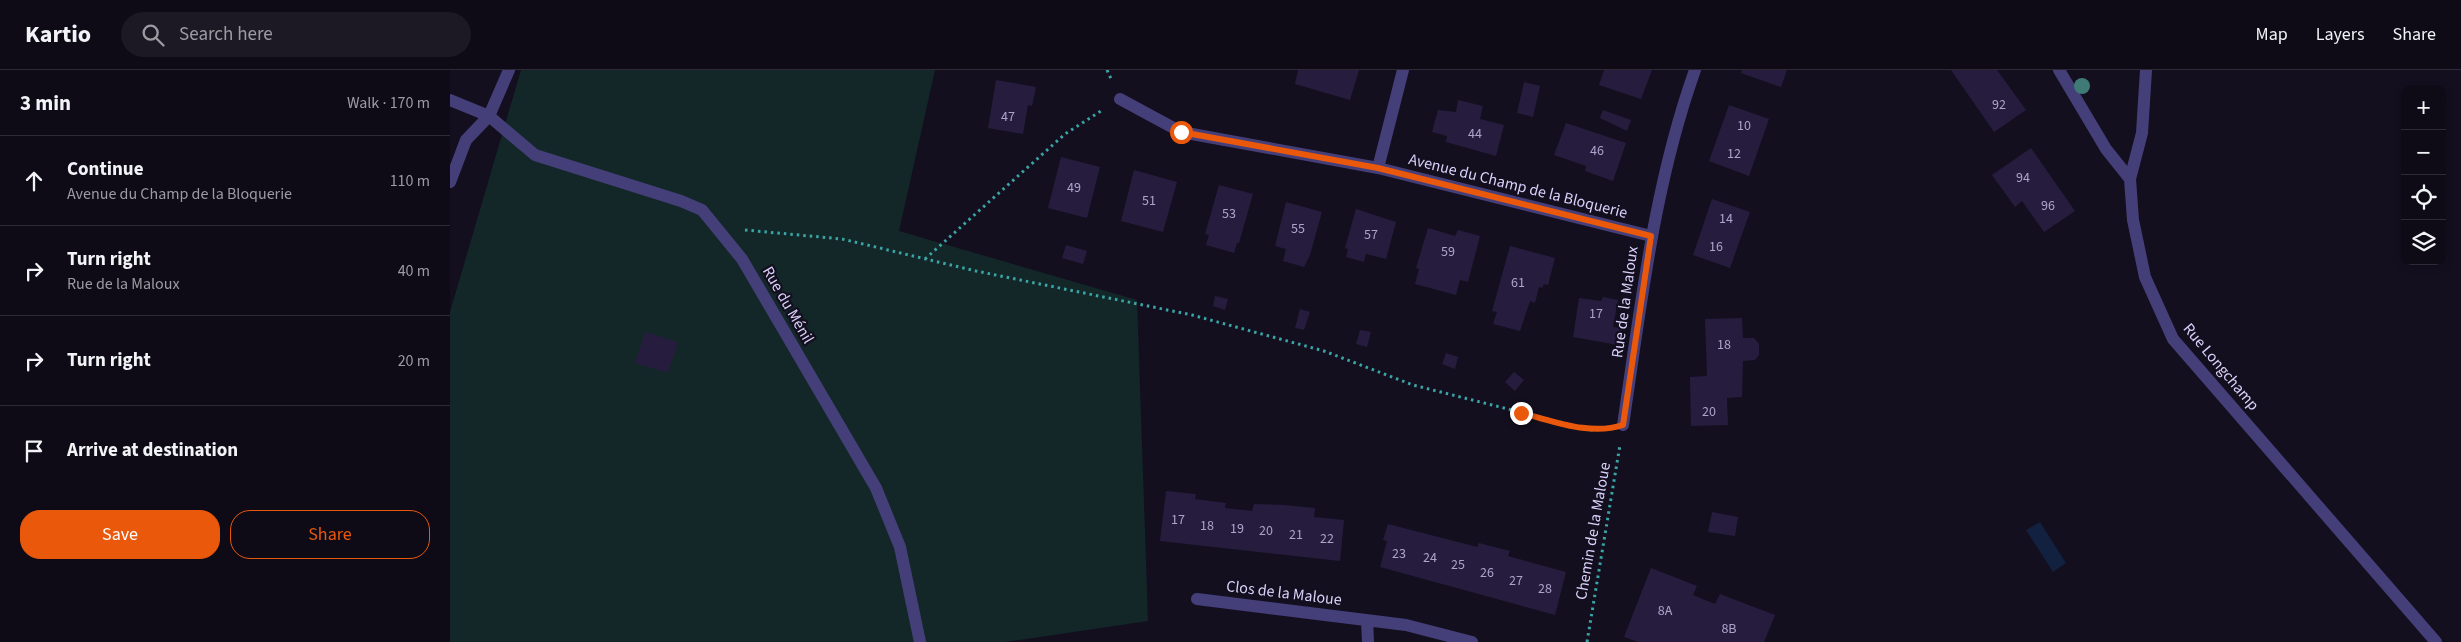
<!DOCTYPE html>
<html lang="en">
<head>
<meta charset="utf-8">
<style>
  :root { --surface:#0e0b17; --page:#1c1924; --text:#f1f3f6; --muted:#9b9ba1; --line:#2e2b36; --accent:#ea580c }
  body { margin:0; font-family:"Source Sans 3",sans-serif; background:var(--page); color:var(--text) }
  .controls { position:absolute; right:15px; top:15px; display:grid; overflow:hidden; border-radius:10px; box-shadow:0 2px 8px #0003 }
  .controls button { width:45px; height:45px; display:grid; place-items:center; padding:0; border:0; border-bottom:1px solid var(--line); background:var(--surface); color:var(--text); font:25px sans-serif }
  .stop { position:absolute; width:15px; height:15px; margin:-11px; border:4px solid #ea580c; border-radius:50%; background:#fff }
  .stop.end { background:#ea580c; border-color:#fff; box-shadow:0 1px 5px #0008 }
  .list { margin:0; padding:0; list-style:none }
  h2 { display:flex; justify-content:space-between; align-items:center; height:65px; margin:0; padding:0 20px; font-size:21px }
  h2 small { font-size:16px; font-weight:400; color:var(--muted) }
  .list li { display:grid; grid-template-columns:32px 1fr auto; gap:15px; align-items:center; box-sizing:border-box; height:90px; padding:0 20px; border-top:1px solid var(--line) }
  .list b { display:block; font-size:19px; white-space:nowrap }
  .list p { margin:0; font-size:16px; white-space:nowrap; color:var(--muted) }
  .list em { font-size:16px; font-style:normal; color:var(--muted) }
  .actions { display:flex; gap:10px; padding:15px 20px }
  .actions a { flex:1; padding:11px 0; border:1px solid var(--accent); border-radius:20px; text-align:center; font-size:18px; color:var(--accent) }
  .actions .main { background:var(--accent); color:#fff }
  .icon { flex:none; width:28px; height:28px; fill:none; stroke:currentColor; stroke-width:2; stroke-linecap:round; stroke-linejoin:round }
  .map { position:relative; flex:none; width:2011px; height:572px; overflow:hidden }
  header { display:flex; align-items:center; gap:30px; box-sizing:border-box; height:70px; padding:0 25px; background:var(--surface); border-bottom:1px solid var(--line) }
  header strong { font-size:24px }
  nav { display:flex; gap:28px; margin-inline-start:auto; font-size:18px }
  .search { width:350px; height:45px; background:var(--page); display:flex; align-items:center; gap:12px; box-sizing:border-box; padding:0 18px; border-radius:28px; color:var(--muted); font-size:19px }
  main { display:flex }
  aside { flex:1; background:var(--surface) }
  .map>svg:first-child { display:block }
</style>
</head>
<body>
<header>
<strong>Kartio</strong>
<div class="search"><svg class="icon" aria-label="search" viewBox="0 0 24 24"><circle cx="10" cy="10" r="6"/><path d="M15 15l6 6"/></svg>Search here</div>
<nav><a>Map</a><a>Layers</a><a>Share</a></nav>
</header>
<main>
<aside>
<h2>3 min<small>Walk · 170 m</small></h2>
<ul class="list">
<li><svg class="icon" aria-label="ahead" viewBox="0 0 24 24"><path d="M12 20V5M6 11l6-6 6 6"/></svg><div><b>Continue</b><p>Avenue du Champ de la Bloquerie</p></div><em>110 m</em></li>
<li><svg class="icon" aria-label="right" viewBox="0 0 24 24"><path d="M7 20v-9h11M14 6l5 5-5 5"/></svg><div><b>Turn right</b><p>Rue de la Maloux</p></div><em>40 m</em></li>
<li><svg class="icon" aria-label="right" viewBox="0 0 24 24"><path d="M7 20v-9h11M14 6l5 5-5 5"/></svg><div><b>Turn right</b></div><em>20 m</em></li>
<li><svg class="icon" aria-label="arrive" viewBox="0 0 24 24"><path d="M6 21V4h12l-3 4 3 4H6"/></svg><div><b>Arrive at destination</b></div></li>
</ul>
<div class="actions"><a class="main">Save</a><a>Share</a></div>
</aside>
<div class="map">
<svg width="2011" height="572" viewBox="0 0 2011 572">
  <rect width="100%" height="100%" fill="#130f1f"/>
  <path fill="#132728" d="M71,0h414l-36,161 238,69 11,321 -143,21h-555v-330z"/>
  <path fill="#122140" d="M1590,452l26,41 -13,9 -27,-42z"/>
  <path fill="#261d3e" d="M848,0h61l-9,30 -55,-16z
    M1154,0h48l-11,29 -42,-14z
    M1292,0h45l-6,17 -40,-14z
    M1501,0h46l29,40 -32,22z
    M546,10l40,7 -4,19 -4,-1 -5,29 -35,-6z
    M1074,12l16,4 -7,31 -16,-4z
    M1008,30l25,6 -3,13 24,6 -8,31 -50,-14 1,-6 -15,-4 6,-22 18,2z
    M1279,35l40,14 -20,57 -40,-15z
    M1153,40l28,10 -4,11 -27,-13z
    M1116,53l60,20 -13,38 -28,-10 1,-5 -32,-11z
    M1581,78l44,63 -31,21 -22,-31 -7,6 -23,-32z
    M611,87l39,10 -13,51 -39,-10z
    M684,100l43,12 -14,50 -42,-11z
    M769,115l34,9 -14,49h-2l-3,10 -28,-8 3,-10 -4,-1z
    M1262,129l38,13 -20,56 -37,-13z
    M836,132l36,10 -12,43 -6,12 -21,-6 3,-12 -11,-3z
    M906,139l40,13 -10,37 -20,-5 -2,8 -18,-5 2,-8 -3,-1z
    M978,158l27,8 3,-6 22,6 -12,46 -8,-2 -4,15 -41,-11 4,-15 -3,-1z
    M616,175l21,6 -4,13 -21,-6z
    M1060,176l45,12 -7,27 -4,-1 -2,4 -3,-1 -4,16 -5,-2 -10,30 -27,-7 4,-12 -5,-1z
    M765,226l13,3 -3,11 -12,-4z
    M1153,227l15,3 -5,27 8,1 -3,17 -45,-8 6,-39 22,3z
    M850,239l10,3 -6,18 -9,-2z
    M1292,248l1,20h11l5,6v11l-4,5 -12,1 -1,36 -15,1 1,27 -37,1 -1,-49 17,-1 -2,-57z
    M910,260l11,2 -4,15 -11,-3z
    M195,262l33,10 -10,31 -33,-10z
    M996,283l12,4 -3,12 -13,-5z
    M1064,302l10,8 -9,11 -10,-9z
    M716,421l30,3 -1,5 31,4 -1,5 27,3 2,-7 30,1 31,3 -1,9 30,3 -4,41 -180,-20z
    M1262,442l26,5 -3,19 -27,-4z
    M938,454l89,23 2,-4 31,8 -2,5 58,16 -11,43 -175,-48 7,-26 -4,-1z
    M1201,498l46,18 -4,9 22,9 5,-10 55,21 -11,27h-126l-14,-5z"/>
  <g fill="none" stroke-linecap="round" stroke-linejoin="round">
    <path stroke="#3aa5a6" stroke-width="3" stroke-dasharray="2.5 4" stroke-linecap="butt" d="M657,0l5,11
      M295,160l97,9 134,32 216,44 132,36 89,34 178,45 12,-1
      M475,189l140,-125 39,-25
      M1137,572l33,-197"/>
    <path stroke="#453f79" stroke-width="12" d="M1609,0l47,79 24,30 3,41 12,57 28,62 263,303
      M670,29l61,33 197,36 273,68
      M0,30l39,16 46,39 146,46 21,9 40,49 134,229 24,59 20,95
      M928,98l25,-98
      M1680,109l12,-46 4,-63
      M0,112l16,-42 23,-24 20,-46
      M1173,355c18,-120 31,-240 72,-355
      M747,529l209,26 66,17
      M917,550l1,22"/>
  </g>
  <circle fill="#407a77" cx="1632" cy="16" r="8"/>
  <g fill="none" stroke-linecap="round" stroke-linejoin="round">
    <path stroke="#ea580c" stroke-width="6" d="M731,62l197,36 273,68 -28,189c-33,11 -69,-4 -102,-12"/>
  </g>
  <g text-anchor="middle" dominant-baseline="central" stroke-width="4.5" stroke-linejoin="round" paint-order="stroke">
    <g font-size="14" fill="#aca4cb">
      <text x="1549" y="35">92</text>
      <text x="558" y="47">47</text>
      <text x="1294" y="56">10</text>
      <text x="1025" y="64">44</text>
      <text x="1147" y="81">46</text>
      <text x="1284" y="84">12</text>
      <text x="1573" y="108">94</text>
      <text x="624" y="118">49</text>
      <text x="699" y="131">51</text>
      <text x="1598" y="136">96</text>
      <text x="779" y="144">53</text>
      <text x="1276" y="149">14</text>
      <text x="848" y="159">55</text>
      <text x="921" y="165">57</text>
      <text x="1266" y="177">16</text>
      <text x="998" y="182">59</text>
      <text x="1068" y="213">61</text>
      <text x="1146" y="244">17</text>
      <text x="1274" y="275">18</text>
      <text x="1259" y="342">20</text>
      <text x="728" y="450">17</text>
      <text x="757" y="456">18</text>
      <text x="787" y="459">19</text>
      <text x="816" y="461">20</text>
      <text x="846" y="465">21</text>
      <text x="877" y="469">22</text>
      <text x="949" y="484">23</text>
      <text x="980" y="488">24</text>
      <text x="1008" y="495">25</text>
      <text x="1037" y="503">26</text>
      <text x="1066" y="511">27</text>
      <text x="1095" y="519">28</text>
      <text x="1215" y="541">8A</text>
      <text x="1279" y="559">8B</text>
    </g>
    <g font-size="16" fill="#d9d1fa" stroke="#130f1f">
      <text transform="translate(1068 116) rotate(14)">Avenue du Champ de la Bloquerie</text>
      <text transform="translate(1175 232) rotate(-82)">Rue de la Maloux</text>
      <text transform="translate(338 235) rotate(60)">Rue du Ménil</text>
      <text transform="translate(1771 297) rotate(50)">Rue Longchamp</text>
      <text transform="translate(1143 461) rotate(-80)">Chemin de la Maloue</text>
      <text transform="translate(834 523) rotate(7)">Clos de la Maloue</text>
    </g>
  </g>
</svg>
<div class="controls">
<button>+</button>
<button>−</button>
<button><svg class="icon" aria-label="locate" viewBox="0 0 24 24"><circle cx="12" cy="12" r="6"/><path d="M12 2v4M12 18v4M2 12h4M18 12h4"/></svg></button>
<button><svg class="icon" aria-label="layers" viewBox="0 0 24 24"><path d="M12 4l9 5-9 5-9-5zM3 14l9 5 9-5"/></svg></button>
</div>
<div class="stop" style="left:731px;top:62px"></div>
<div class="stop end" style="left:1071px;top:343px"></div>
</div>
</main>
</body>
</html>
